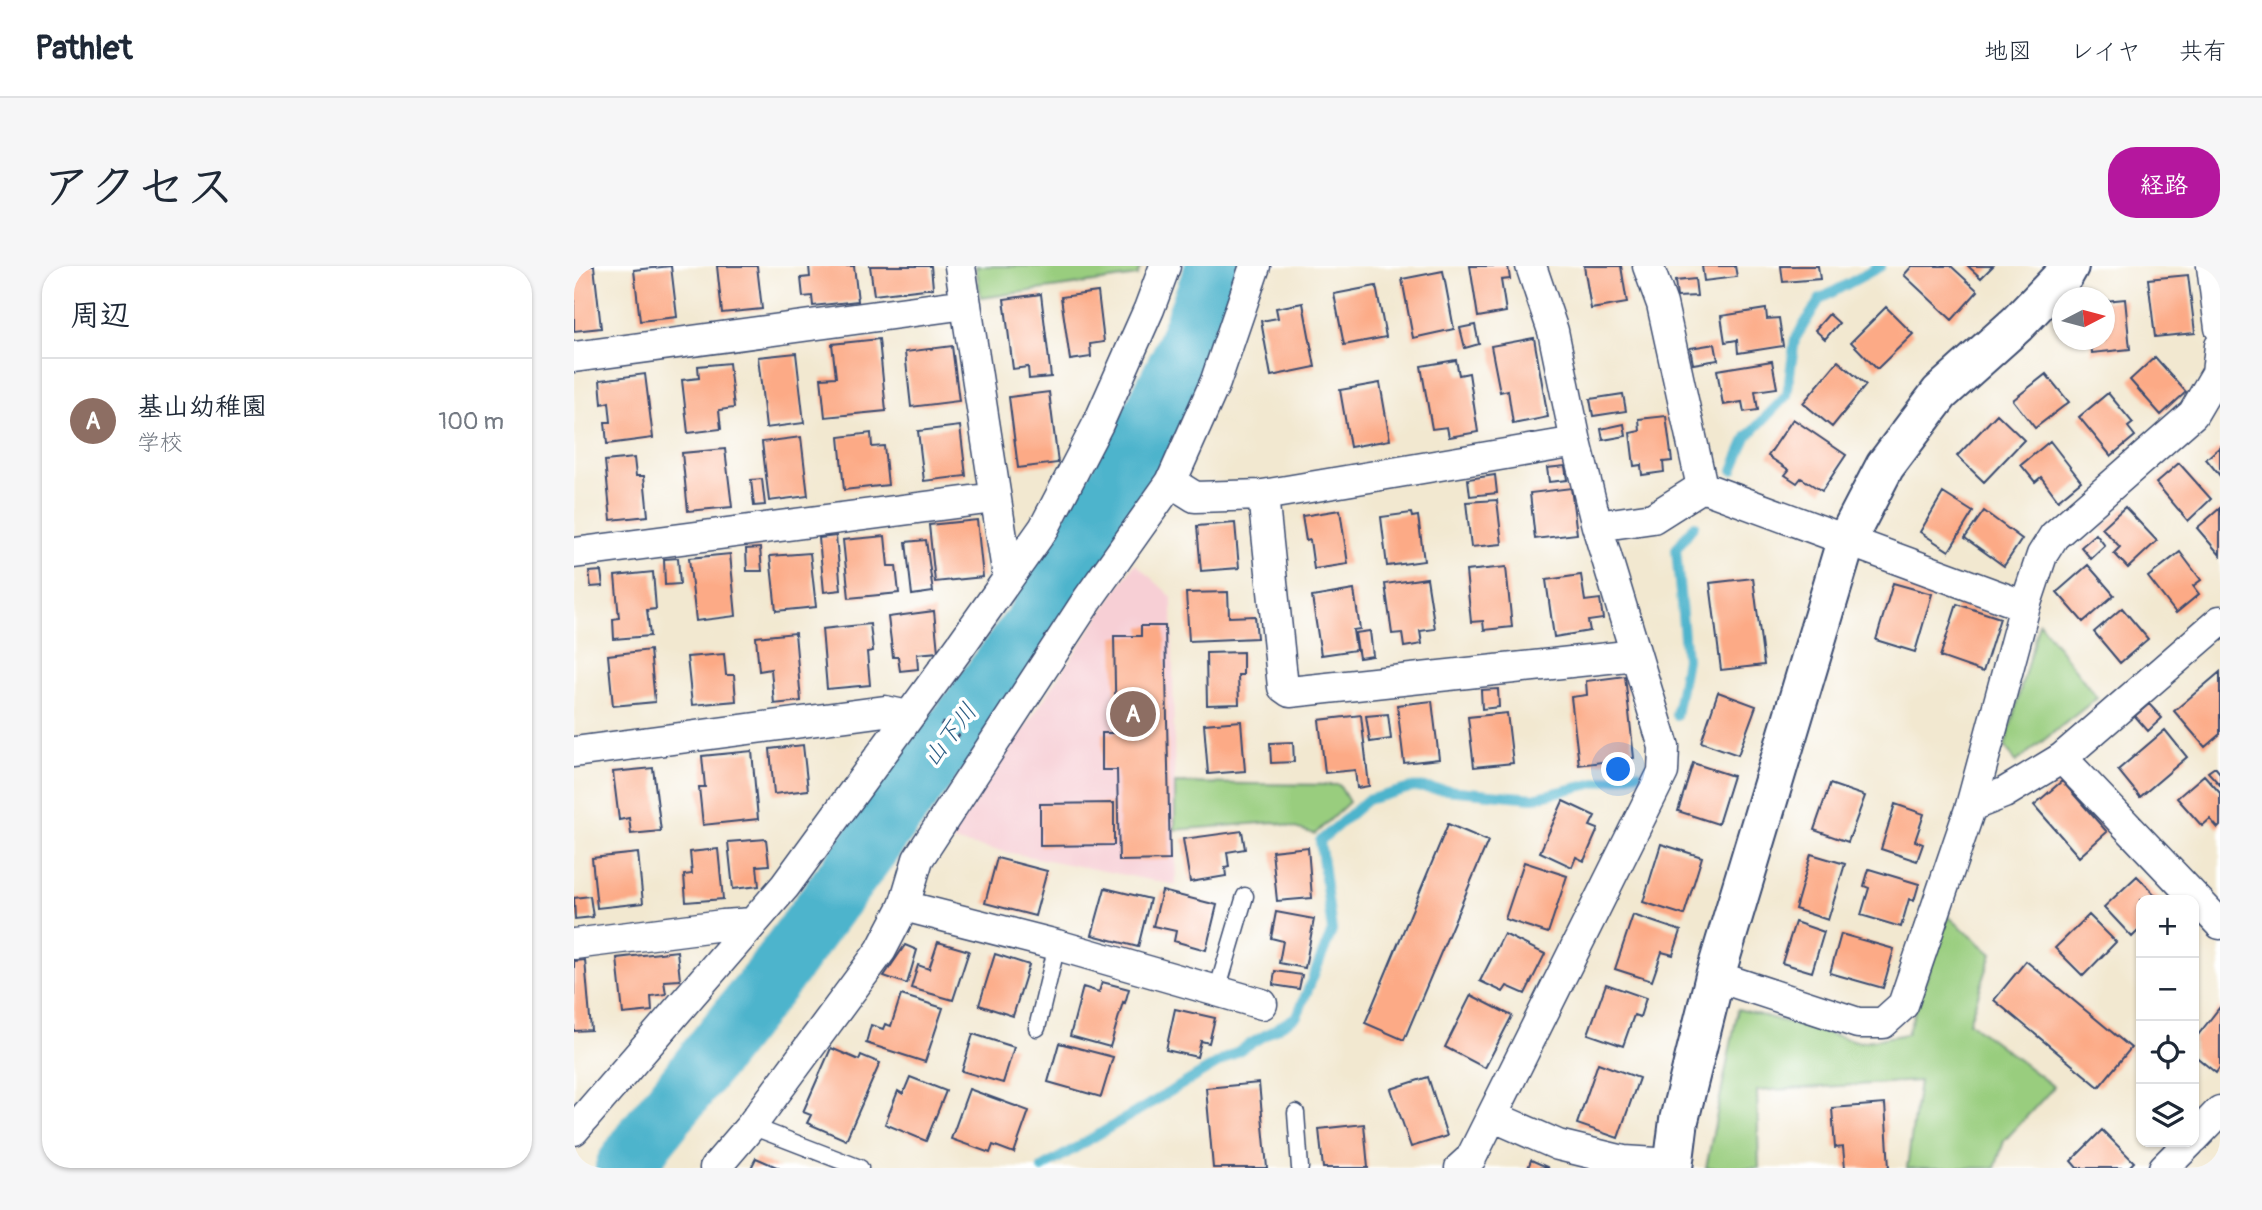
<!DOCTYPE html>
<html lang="ja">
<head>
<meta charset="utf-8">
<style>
  :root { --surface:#fff; --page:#f6f6f7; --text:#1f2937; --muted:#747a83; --line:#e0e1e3; --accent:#b5179e }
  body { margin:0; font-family:Pangolin,"Klee One",sans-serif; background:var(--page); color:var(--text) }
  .controls { position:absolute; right:21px; bottom:21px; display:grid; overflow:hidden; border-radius:14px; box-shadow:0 2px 5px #0004 }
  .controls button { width:63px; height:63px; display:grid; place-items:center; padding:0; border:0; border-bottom:2px solid var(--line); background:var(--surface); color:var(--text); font:35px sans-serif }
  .compass { position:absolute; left:1478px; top:21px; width:63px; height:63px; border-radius:50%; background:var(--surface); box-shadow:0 2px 5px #0004; rotate:84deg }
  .you { position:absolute; left:1045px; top:504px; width:24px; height:24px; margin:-18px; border:5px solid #fff; border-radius:50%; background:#1a73e8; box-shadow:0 0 0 10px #1a73e833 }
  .badge { display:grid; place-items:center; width:46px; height:46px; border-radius:50%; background:var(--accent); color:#fff; font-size:23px; font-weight:700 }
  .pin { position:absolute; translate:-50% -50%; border:4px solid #fff; box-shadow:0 2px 7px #0006 }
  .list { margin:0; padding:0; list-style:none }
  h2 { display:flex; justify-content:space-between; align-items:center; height:91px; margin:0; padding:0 28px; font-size:30px }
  h2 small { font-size:23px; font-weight:400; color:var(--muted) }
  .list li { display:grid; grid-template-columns:46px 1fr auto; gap:21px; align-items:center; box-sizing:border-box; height:126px; padding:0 28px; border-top:2px solid var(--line) }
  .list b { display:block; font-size:26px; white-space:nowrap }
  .list p { margin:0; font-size:23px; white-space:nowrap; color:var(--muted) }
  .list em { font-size:23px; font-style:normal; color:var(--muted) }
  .icon { flex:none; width:38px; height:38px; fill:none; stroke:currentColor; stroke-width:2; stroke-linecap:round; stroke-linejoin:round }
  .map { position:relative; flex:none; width:1646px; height:902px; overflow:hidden; border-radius:28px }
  header { display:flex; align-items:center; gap:42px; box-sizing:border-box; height:98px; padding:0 35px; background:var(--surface); border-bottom:2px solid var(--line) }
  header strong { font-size:33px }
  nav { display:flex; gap:38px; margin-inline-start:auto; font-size:24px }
  .intro { display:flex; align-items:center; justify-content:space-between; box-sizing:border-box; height:168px; padding:0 42px }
  h1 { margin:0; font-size:49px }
  .button { padding:18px 32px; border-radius:28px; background:var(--accent); color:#fff; font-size:24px; font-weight:700 }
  main { display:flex; gap:42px; padding:0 42px }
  aside { flex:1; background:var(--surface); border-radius:28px; box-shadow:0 2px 5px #0004 }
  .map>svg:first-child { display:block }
</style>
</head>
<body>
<header>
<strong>Pathlet</strong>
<nav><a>地図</a><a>レイヤ</a><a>共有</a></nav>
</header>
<div class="intro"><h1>アクセス</h1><a class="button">経路</a></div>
<main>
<aside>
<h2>周辺<small></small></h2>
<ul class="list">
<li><span class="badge" style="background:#8d6e63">A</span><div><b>基山幼稚園</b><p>学校</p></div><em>100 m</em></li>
</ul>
</aside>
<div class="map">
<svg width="1646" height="902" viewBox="0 0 1646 902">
  <rect width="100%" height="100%" fill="#fff"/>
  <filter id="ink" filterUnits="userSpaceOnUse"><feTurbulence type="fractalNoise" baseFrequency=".0143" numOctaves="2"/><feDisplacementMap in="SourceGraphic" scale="14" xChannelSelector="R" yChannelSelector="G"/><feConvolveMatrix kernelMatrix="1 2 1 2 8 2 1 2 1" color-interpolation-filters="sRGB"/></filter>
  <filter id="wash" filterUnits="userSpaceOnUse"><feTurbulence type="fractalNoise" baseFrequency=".00686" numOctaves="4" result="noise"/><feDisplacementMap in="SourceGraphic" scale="28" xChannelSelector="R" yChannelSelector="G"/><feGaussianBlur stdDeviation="1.57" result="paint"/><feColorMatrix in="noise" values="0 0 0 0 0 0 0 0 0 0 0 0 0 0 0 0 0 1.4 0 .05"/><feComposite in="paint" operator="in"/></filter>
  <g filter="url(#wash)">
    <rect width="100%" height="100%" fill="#f2e8d0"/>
    <path fill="#f7cfd5" d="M561,297l37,34 4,288 -227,-44z"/>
    <path fill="#99cd7e" stroke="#5a7e6e" stroke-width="2" d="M402,0h165l-4,10 -156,22z
      M1465,356l58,76 -81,64 -11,-16z
      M601,517l164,2 10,17 -34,32 -41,-12 -99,8z
      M1374,650l44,38 -23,68 85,65 -50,54 -9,27h-88l12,-87 -162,10 2,77h-53l32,-159 122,33 47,-8z"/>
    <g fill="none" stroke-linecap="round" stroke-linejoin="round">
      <path stroke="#4db4cc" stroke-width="10" d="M1159,204l14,-33 40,-42 8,-56 25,-40 61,-33
        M1102,449l10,-56 -10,-110 18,-24
        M468,902l255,-152 35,-85 -12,-90 47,-41 47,-13 119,11 104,-25"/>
      <path stroke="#4db4cc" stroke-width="60" d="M51,902l20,-29 128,-162 260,-352 85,-141 63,-125 35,-93"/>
    </g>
    <g id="blocks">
      <path fill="#fcaa86" d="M11,0h9l7,62 -27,3v-64z
        M97,0l6,51 -37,4 -6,-51z
        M143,0h40l5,43 -40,4z
        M235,0h45l4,35 -45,5 -1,-10 -9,1 -2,-19 9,-1z
        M296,0h61l2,22 -59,7z
        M896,0h38l2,13 -9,1 5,32 -28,5z
        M1010,0h37l6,37 -36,6z
        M1128,0h33l2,11 -33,4z
        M1207,0h37l2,13 -37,3z
        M1338,0h39l27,25 -26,29 -48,-45z
        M1394,0h25l-12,12z
        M869,5l11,58 -41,9 -11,-59z
        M1614,9l7,58 -40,4 -7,-58z
        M1121,13l2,17 -20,1 -2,-16z
        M802,20l10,51 -42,8 -10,-51z
        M524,26l6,50 -14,2 1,13 -21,3 -9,-63z
        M467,28l10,83 -22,2 -1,-12 -15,2 -9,-70z
        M1551,33l5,50 -38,4 -1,-13h14v-39z
        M729,37l12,64 -44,9 -10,-55 17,-3 -2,-10z
        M1312,41l27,27 -36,35 -26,-27z
        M1192,43l1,10 12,-1 4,28 -45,7 -1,-13 -12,2 -4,-26z
        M1255,48l10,9 -14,16 -10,-9z
        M901,59l4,19 -14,4 -5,-20z
        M960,72l14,79 -35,7 -5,-34 -8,2 -9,-46z
        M305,73l7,72 -61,6 -4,-39 15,-1 -4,-33z
        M1141,78l3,16 -25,4 -3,-16z
        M378,80l7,55 -48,6 -6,-55z
        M222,87l8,70 -38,5 -8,-71z
        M1581,91l31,35 -25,23 -31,-35z
        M882,94l3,15 10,-2 9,59 -29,5 -2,-10 -15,2 -11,-63z
        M1198,95l5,27 -22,3 3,19 -14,2 -2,-10 -19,3 -6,-35z
        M1264,95l28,24 -34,42 -29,-24z
        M155,97l5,45 -15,2 2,19 -33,4 -6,-53 17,-2 -1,-12z
        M71,108l8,64 -46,6 -2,-22h6l-2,-20 -7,2 -2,-24z
        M1472,108l23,28 -34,26 -22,-28z
        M806,117l10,57 -40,7 -10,-57z
        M475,126l9,71 -40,5 -9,-71z
        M1534,127l25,30 -5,4 7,9 -24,20 -32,-39z
        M1049,128l3,17 -33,5 -3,-17z
        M1423,148l27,26 -40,42 -27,-26z
        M1092,150l6,45 -9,1 1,10 -22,3 -1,-10 -7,1 -4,-33 10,-2 -1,-12z
        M1219,153l53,36 -24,36 -21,-13 -4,5 -12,-8 4,-5 -21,-14z
        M1050,158l2,12 -23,4 -2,-11z
        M386,160l6,50 -42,5 -6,-50z
        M297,167l1,14 12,-1 4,39 -44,5 -5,-53z
        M227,171l7,59 -39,5 -7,-59z
        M1476,175l31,40 -23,19 -17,-23 -6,5 -14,-17z
        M1646,181v29l-14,-17z
        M151,183l7,58 -44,4 -6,-58z
        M60,192l2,18h8l4,40 -37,4 -6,-59z
        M1605,197l32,36 -23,22 -32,-38z
        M991,200l2,14 -18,2 -2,-14z
        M921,209l2,18 -27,3 -2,-17z
        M188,213l3,26 -11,1 -3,-26z
        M997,222l6,46 -42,5 -5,-46z
        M1369,227l30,19 -24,39 -29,-19z
        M923,234l5,44 -31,3 -5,-45z
        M1551,241l32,34 -29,27 -14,-15 6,-6 -18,-19z
        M1646,242v47l-23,-27z
        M766,244l8,54 -34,5 -4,-29 -4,1 -4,-25z
        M1410,245l38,28 -18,27 -39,-28z
        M837,247l1,4 6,-1 6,45 -37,5 -6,-49z
        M403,254l6,57 -48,5 -6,-57z
        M661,257l4,45 -38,3 -4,-45z
        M1522,268l9,12 -14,13 -10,-12z
        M262,270l5,54 -17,2 -5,-54z
        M311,270l3,30h8l3,27 -50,5 -6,-58z
        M352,274l7,52 -21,3 -6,-53z
        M186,282l2,23h-15l-1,-22z
        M1606,286l21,28 -8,6 6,8 -23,19 -28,-36z
        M236,287l6,54 -40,4 -6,-55z
        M156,288l6,62 -40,5 -7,-63z
        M104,292l2,26 -15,1 -1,-26z
        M1514,299l26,30 -31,27 -26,-30z
        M932,301l6,60 -28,3 -1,-9 -12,1 -5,-51z
        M27,305l2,15 -12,1 -2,-15z
        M79,306l3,37 -9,1 3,26 -36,3 -1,-20 6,-1 -4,-42z
        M1007,309l4,26 15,-2 3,20 -15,2 2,10 -36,6 -8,-57z
        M853,312l8,51 -15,2 2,13 -18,3 -2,-14 -10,1 -7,-50z
        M1179,312l11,87 -43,5 -11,-87z
        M1319,317l39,11 -17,58 -39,-12z
        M780,324l6,39 -7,1 3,20 -35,5 -9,-58z
        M654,326l1,25 26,-1 2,22 -68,3 -3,-48z
        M1383,338l43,14 -17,54 -43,-15z
        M1548,342l26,31 -28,24 -26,-31z
        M360,345l4,41 -21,2 1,15 -18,2 -2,-14h-5l-5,-40z
        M296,358l3,27 -6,1 3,33 -43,4 -5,-60z
        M567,360h24l5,234 -51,1 -2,-91h-15v-37h14l-2,-97h27z
        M796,365l3,25 -14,2 -4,-25z
        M221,367l6,68 -27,3 -3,-35 -12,2 -3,-34z
        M76,384l5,52 -42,4 -5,-51z
        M669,386v23h-5l1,29 -32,1 -1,-52z
        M150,388l2,21h8l2,26 -44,4 -5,-48z
        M1646,406v62l-15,13 -31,-36z
        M1051,410l9,82 -55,7 -8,-68 16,-2 -1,-14z
        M924,423l1,18 -17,2 -1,-19z
        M1144,426l38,14 -18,49 -37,-13z
        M858,435l7,58 -35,4 -7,-58z
        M1575,438l13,14 -14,13 -13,-15z
        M933,447l6,50 -39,4 -6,-50z
        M814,448l3,25 -21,3 -4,-26z
        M787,449l8,71 -12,2 -2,-18 -30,3 -6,-53z
        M667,455l4,50 -37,3 -4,-50z
        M1591,464l22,27 -47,40 -22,-27z
        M719,476l1,20 -23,1 -1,-20z
        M229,479l5,45 -34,4 -4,-45z
        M178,485l6,68 -55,6 -4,-38h6l-3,-31z
        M1119,497l40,13 -15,48 -40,-13z
        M1641,501l5,6v12l-12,-13z
        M79,502l8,63 -30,3 -2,-16 -10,2 -6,-48z
        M1630,509l16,18v33l-2,2 -8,-9 -8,7 -25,-28z
        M1488,515l45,51 -28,25 -45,-52z
        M1256,518l35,12 -17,46 -34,-12z
        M989,535l32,15 -5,10 8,3 -14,32 -8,-4 -4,10 -32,-15z
        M540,537v42l-74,1v-42z
        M1321,538l29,10 -9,27 8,3 -6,17 -36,-12z
        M874,558l40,17 -84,199 -39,-17z
        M668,565l3,18 -18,3 2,15 -4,1 1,8 -36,6 -7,-43z
        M192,573l3,26 -12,1 2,20 -26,3 -5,-47z
        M1087,578l41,13 -18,58 -41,-13z
        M734,581l4,51 -35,3 -5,-50z
        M144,583l5,50 -37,3 -2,-27 8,-1 -2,-22z
        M64,587l5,50 -46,5 -5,-50z
        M1237,588l34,10 -17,56 -33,-11z
        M423,592l50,13 -12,45 -50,-13z
        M950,596l43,14 -19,57 -43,-14z
        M1295,603l50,15 -5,17 -5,-2 -8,28 -40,-12 8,-27 -5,-2z
        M1563,610l23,24h-19v28l-9,9 -28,-30z
        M531,622l45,11 -12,48 -46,-12z
        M588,625l55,14 -11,45 -32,-9 2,-10 -23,-5z
        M16,630l3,21 -18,2 -1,-21z
        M702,646l38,7 -9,49 -26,-5 4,-22 -12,-3z
        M1059,649l48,16 -8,24 -11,-3 -10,29 -37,-12z
        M1515,649l27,27 -33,34 -28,-28z
        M1221,656l29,10 -12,40 -30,-9z
        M930,668l41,20 -20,40 -18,-8 -4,6 -23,-11z
        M1267,668l53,15 -11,39 -53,-15z
        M364,676l31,9 -16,49 -42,-12 7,-23 11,4z
        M331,679l12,5 -10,34 -23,-8z
        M103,685l3,29 -16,1 2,13 -15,2 1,15 -29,3 -6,-56z
        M421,688l34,11 -16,51 -34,-11z
        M11,694l6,70 -17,1v-70z
        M1452,695l105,87 -32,39 -105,-87z
        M701,705l27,4 -3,14 -26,-4z
        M528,716l27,7 -4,14 -2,-1 -13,45 -40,-11 13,-49 16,5z
        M1032,718l40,14 -6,19 -6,-2 -11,31 -35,-12z
        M327,729l42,13 -18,54 -59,-19 5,-18 12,4 2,-5 6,2z
        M897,729l41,21 -27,52 -40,-21z
        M1646,741v60l-4,6 -22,-18v-15z
        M601,743l40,9 -6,25 -8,-2 -4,16 -31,-7z
        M399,768l41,13 -11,36 -41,-12z
        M485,777l54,14 -12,40 -53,-15z
        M257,782l28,12 2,-5 19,8 -34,77 -39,-17 4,-8 -8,-3z
        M1024,797l41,15 -21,60 -41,-14z
        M336,811l36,14 -20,50 -41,-17 13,-33 5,3z
        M854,811l19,59 -36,11 -20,-58z
        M685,817l8,85h-54l-7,-80z
        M395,823l60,22 -15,42 -21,-8 -3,8 -39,-14z
        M1311,838l4,64h-44l-2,-21 -8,1 -3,-40z
        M790,858l4,44h-45l-4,-39z
        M1528,864l32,32 -6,6h-51l-6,-7z
        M182,892l23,10h-28z
        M957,894l18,8h-21z"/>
    </g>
  </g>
  <g filter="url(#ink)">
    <use href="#blocks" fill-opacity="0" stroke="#3b4b6f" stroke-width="2"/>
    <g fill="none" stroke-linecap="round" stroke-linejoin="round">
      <defs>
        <path id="lane" d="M643,725l28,-95
          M463,762l20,-83
          M722,847l4,55
          M177,860l109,42"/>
        <path id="street" d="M386,0l48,311
          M1638,0l8,62
          M0,91l392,-53
          M597,216l24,15 68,-2 313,-53
          M1128,221l323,119
          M689,229l20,192 7,5 346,-37
          M1023,260l56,-8 49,-31 -40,-183 -14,-38
          M0,287l420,-55
          M0,486l311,-41 23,5
          M1488,492l158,166
          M1397,540l54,-200 17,-51 12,-19 139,-122 24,-41 3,-27
          M330,640l153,39 205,59
          M0,678l149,-19 30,-2
          M1141,710l143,47h25l20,-18 68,-199 33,-13 58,-35 158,-137
          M918,850l66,29 66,16 49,3
          M0,864l211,-244 176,-241 83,-117 54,-104 51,-115 16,-43
          M1620,872l26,-27
          M141,902l36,-42 130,-176 23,-44 14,-47 170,-260 83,-117 44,-99 40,-117
          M886,902l11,-10 192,-386 1,-25 -67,-221 -21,-84 -23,-111 -22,-65
          M1590,902l26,-26"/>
        <path id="secondary" d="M1099,902l6,-48 36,-144 131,-435 39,-75 55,-73 77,-69 47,-49 5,-9"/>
      </defs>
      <use href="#lane" stroke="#3b4b6f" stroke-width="19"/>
      <use href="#street" stroke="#3b4b6f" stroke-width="33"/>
      <use href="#secondary" stroke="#3b4b6f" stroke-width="42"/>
      <path stroke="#3b4b6f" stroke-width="4.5" stroke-dasharray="5 5" stroke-linecap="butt" d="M367,457l18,14"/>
      <use href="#lane" stroke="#fff" stroke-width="16"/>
      <use href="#street" stroke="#fff" stroke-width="30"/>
      <use href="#secondary" stroke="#fff" stroke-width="38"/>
    </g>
  </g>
  <g text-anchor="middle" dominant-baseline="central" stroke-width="7" stroke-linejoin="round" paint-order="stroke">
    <g font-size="24" font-style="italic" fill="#2c5e84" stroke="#fff">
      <text transform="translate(376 469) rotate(-53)">山下川</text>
    </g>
  </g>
</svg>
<div class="controls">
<button>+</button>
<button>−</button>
<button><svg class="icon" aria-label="locate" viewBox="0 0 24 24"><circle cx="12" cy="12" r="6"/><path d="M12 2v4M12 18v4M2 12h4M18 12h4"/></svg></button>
<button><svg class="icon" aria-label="layers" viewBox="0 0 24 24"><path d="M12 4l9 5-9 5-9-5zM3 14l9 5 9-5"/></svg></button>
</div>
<svg class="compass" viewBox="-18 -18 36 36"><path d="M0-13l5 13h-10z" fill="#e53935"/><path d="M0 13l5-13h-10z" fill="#747a83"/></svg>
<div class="you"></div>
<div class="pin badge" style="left:559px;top:448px;background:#8d6e63">A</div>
</div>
</main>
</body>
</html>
